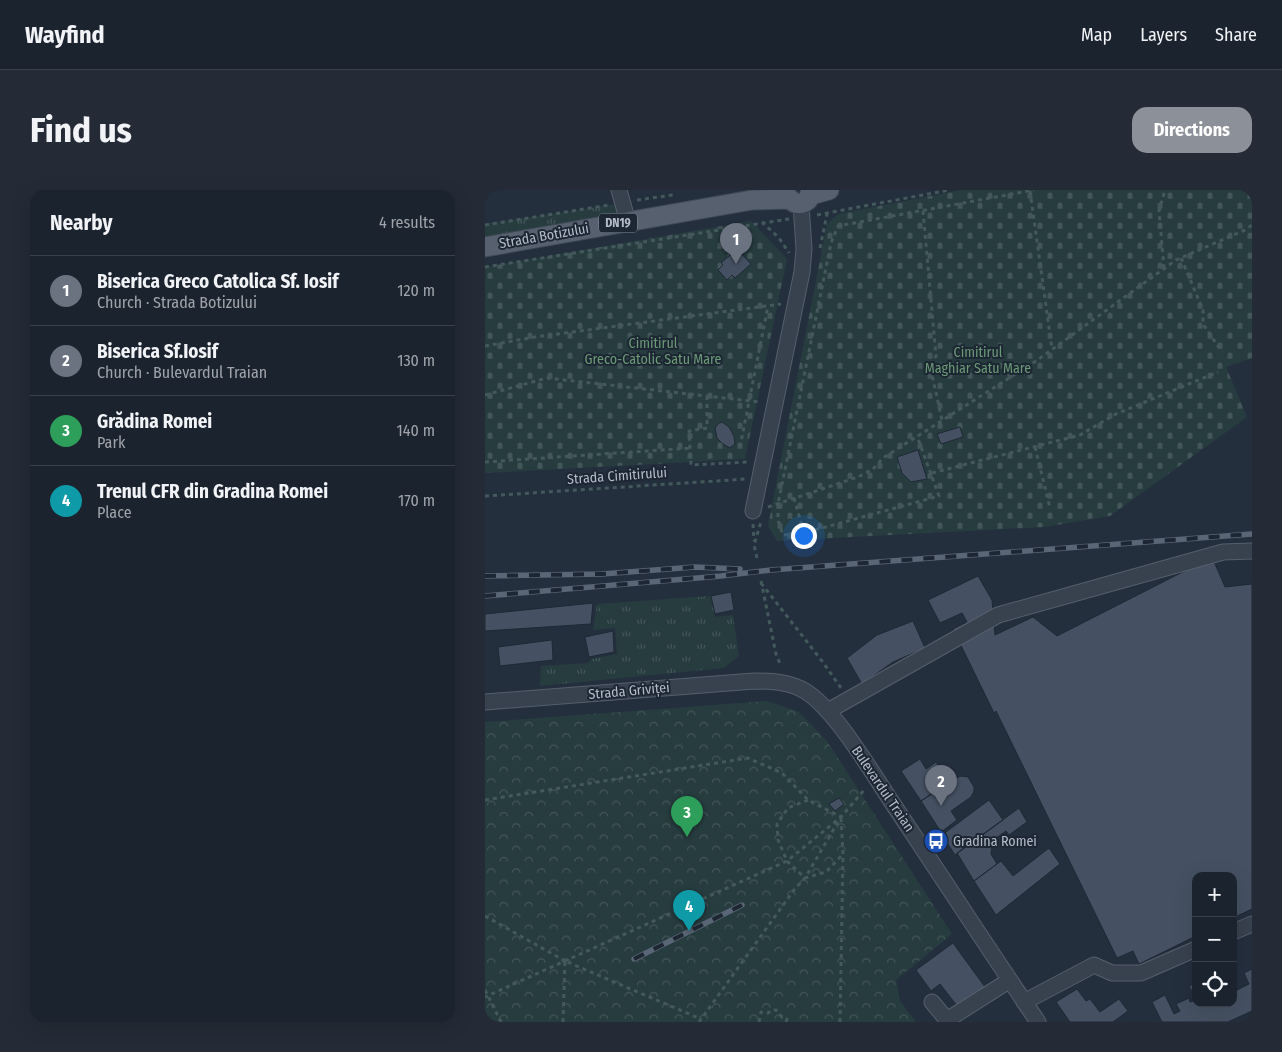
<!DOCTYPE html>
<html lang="en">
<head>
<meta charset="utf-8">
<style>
  :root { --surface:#1b232e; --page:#242b36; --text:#f1f3f6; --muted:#a0a4aa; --line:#39404a; --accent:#8c9099 }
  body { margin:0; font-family:"Fira Sans Condensed",sans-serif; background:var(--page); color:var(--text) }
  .controls { position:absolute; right:15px; bottom:15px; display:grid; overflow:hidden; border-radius:10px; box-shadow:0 5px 20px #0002 }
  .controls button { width:45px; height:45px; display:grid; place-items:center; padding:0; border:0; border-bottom:1px solid var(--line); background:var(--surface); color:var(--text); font:25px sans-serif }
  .you { position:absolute; left:318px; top:345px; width:18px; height:18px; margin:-12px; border:4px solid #fff; border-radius:50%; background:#1a73e8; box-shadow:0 0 0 8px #1a73e833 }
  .badge { display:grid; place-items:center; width:32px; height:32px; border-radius:50%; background:var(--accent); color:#fff; font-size:16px; font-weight:700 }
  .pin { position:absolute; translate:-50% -41px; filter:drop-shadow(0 1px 2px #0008) }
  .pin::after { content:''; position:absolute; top:26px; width:18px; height:15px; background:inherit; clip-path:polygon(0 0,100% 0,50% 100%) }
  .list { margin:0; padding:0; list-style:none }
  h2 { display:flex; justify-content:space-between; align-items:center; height:65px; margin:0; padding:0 20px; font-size:21px }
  h2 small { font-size:16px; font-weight:400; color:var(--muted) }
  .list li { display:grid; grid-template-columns:32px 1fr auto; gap:15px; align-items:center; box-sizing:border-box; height:70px; padding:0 20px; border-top:1px solid var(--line) }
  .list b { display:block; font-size:19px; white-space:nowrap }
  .list p { margin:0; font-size:16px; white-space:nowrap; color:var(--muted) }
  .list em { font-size:16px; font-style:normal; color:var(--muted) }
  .icon { flex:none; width:28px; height:28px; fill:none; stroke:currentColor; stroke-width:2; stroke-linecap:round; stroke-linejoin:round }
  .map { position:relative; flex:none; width:767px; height:832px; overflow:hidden; border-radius:15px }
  header { display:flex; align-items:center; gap:30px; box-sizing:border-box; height:70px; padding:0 25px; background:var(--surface); border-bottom:1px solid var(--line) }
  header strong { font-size:24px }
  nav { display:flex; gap:28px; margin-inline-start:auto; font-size:18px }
  .intro { display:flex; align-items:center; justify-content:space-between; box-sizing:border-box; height:120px; padding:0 30px }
  h1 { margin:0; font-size:35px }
  .button { padding:12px 22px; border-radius:15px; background:var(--accent); color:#fff; font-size:18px; font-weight:700 }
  main { display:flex; gap:30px; padding:0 30px }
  aside { flex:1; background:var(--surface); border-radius:15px; box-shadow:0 5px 20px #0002 }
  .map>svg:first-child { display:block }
</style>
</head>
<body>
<header>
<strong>Wayfind</strong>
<nav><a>Map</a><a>Layers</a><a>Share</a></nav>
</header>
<div class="intro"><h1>Find us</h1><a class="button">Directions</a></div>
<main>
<aside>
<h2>Nearby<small>4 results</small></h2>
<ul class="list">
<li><span class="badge" style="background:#6b7280">1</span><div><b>Biserica Greco Catolica Sf. Iosif</b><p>Church · Strada Botizului</p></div><em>120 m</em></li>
<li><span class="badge" style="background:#6b7280">2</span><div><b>Biserica Sf.Iosif</b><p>Church · Bulevardul Traian</p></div><em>130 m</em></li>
<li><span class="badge" style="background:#2e9e5b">3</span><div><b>Grădina Romei</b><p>Park</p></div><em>140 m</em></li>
<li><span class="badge" style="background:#0f9aa8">4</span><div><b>Trenul CFR din Gradina Romei</b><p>Place</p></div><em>170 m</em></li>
</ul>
</aside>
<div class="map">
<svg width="767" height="832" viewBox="0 0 767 832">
  <defs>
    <pattern id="grass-tufts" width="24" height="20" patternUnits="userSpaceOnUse" patternTransform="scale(1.25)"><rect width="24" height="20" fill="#263c3f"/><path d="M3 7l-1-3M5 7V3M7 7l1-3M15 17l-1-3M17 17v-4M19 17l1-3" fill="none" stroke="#435659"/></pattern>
    <pattern id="cemetery-stones" width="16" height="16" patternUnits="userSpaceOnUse" patternTransform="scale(1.25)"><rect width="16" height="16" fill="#263c3f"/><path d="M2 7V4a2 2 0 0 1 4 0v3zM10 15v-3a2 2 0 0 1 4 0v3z" fill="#435659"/></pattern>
    <pattern id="park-crowns" width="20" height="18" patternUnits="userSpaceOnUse" patternTransform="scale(1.25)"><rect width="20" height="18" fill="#263c3f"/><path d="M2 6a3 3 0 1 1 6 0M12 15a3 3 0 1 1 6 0" fill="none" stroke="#435659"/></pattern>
  </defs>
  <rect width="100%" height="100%" fill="#242f3e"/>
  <path fill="url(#grass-tufts)" d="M138,13l3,11 -141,24v-14z
    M226,406l4,21 18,-2 6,41 -15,12 -184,18 1,-20 47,-3 4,-4 25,-5 -2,-26 -22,2 4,-26z"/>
  <path fill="url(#cemetery-stones)" d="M476,0h291v168l-26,9 21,50 -137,99 -66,11 -267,14 -9,-15 59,-302 11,-10z
    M266,31l36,38 -42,200 -260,14v-206z"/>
  <path fill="url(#park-crowns)" d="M282,511l32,11 28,29 125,193 -56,46 4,21 16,21h-431v-300z"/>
  <path fill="#455162" stroke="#1f2835" d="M252,59l14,15 -16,14 -3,-3 -5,5 -9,-10 5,-5 -2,-2z
    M237,232l7,5 5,9 1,8 -5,4 -7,-4 -6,-6 -2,-10 3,-4z
    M475,237l3,10 -22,7 -4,-10z
    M433,260l9,29 -16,3 -9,-9 -5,-16z
    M727,367l13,30 27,-3v325l-19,9v-42h-37v60l-57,28 -6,-13 -16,7 -121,-247 -2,2 -41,-84 14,-7 -5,-9 -22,10 -12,-23 50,-24 14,24 3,35 38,-18 24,19z
    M246,402l3,18 -19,4 -4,-18z
    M108,413l-2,21 -106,7v-17z
    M428,431l12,27 -32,14 -31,22 -15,-26 30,-23z
    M128,441l1,21 -25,5 -4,-20z
    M67,450l1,20 -53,6 -2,-19z
    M435,569l6,10 10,-7 7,11 -9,7 6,8 -19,13 -20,-30z
    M475,586l8,1 6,10v4l-3,6 -20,14 6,9 -16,12 -20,-31z
    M354,608l5,6 -9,7 -6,-7z
    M504,610l14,20 -48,35 -13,-20z
    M534,618l8,14 -18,13 -3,-4 -14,10 -1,13 6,10 -23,17 -17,-28z
    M564,658l11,16 -64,51 -22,-34 27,-20 12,15z
    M468,753l32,44 -27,20 -18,-23 -9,7 -15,-21z
    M767,779v42l-24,11h-66l-10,-20 13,-7 9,19 6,-3 -4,-7 13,-6 1,4 6,-2 -7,-14 7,-3v20h37v-16l2,-1 2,4 12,-6 -5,-11z
    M592,799l9,12 4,-2 10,13 19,-13 9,12 -15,11h-43l-14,-20z"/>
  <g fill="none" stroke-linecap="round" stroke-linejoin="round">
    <defs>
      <path id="minor" d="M134,0l9,32
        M268,321l49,-239 2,-23 -3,-45
        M0,512l269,-21c18,0 36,1 51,10 30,18 68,83 88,113 49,73 96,146 145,218
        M343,521l170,-96 225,-63 29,-1
        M748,742l19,-8
        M447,812l15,18 63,-40
        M539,812l70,-37 18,8h29l55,-24"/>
      <path id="major" d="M326,5l18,-5
        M0,57l267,-47 38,-1c5,6 12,6 18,1l3,-10"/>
    </defs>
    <use href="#minor" stroke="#565f6c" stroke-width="17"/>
    <use href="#major" stroke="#414a57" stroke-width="21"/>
    <path stroke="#44595c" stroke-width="3" stroke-dasharray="4 4" stroke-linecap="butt" d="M545,1l22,158
      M152,10l36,-5
      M438,21l13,145 -6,10 12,54
      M332,25l132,-25
      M277,32l17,16 10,15
      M0,35l124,-20
      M335,58l7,-34
      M696,68l22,52v14l19,28
      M0,77l304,-48
      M679,78l-5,-57 6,-21
      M0,156l50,-9 246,-33
      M0,205l62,-17 213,24
      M222,206v32l-18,3 2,34 57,-3
      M255,257l28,-141
      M550,257l15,61
      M0,272l206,-14
      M447,283l148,-38 36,-21 102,-42
      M0,306l261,-17
      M309,308l10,35 135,-37 -22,-60
      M283,317l90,-30 15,-8 10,-11 153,-97 140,-101 69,-30 7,-5
      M268,334l1,17
      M319,343l-21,2 -5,-15v-16l53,-261 7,-17 196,-36
      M272,368l-3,-13 7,-23
      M276,391l15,73 5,12
      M276,393l61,78 19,27
      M0,610l263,-42 34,15 26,27 33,17 -54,44 -302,136
      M323,610l-20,8 -11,16 1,16 9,21 18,17 21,-6 17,-18
      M0,726l80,45
      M0,800l16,32
      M78,832l2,-61 136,58
      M214,832l95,-132 11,-12 36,-61 24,-28
      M274,832l2,-10 7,1 4,-3h4l6,7 5,2 -1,3
      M355,832l3,-168 -2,-36"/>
    <use href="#minor" stroke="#38414e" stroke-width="15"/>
    <use href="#major" stroke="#56606e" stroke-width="19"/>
    <defs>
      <path id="rail" d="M0,386l117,-2 93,-7 45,2
        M0,406l236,-20 50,-6 481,-36
        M149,769l108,-54"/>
    </defs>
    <use href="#rail" stroke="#5a6575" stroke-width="5.5"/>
    <use href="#rail" stroke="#1d2633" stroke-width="4" stroke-dasharray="11" stroke-linecap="butt"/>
  </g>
  <defs>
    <symbol id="bus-disc" viewBox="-11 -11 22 22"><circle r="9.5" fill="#1a4fb4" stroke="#1d2633"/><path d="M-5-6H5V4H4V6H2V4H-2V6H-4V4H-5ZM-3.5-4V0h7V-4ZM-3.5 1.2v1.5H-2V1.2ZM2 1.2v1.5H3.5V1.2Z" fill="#fff"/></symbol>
  </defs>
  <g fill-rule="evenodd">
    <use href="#bus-disc" x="437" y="637" width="28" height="28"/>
  </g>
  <g text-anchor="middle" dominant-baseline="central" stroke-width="4" stroke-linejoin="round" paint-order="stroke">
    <rect fill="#1d2633" stroke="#878f9c" stroke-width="1" x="114" y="23.5" width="38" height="19" rx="4"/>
    <g font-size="12" font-weight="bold" fill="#b4bcc9">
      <text x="133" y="33">DN19</text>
    </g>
    <g font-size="14" fill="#b4bcc9" stroke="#1d2633">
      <text transform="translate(59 46) rotate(-10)">Strada Botizului</text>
      <text transform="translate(132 286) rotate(-4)">Strada Cimitirului</text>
      <text transform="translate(144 501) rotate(-5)">Strada Griviței</text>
      <text transform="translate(398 599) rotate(56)">Bulevardul Traian</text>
    </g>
    <g font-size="14" fill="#6b9a76" stroke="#1d2633">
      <text x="168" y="153">Cimitirul<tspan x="168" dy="16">Greco-Catolic Satu Mare</tspan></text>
      <text x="493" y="162">Cimitirul<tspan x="493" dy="16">Maghiar Satu Mare</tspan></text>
    </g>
    <g font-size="14" fill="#b4bcc9" stroke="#1d2633" text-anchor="start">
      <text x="468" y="651">Gradina Romei</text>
    </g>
  </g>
</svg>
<div class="controls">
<button>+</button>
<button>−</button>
<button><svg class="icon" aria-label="locate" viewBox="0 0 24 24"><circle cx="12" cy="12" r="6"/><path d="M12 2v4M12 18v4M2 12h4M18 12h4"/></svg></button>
</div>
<div class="you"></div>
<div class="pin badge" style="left:251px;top:74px;background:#6b7280">1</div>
<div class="pin badge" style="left:456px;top:616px;background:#6b7280">2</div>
<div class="pin badge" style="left:202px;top:647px;background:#2e9e5b">3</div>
<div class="pin badge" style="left:204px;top:741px;background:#0f9aa8">4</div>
</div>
</main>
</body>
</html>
